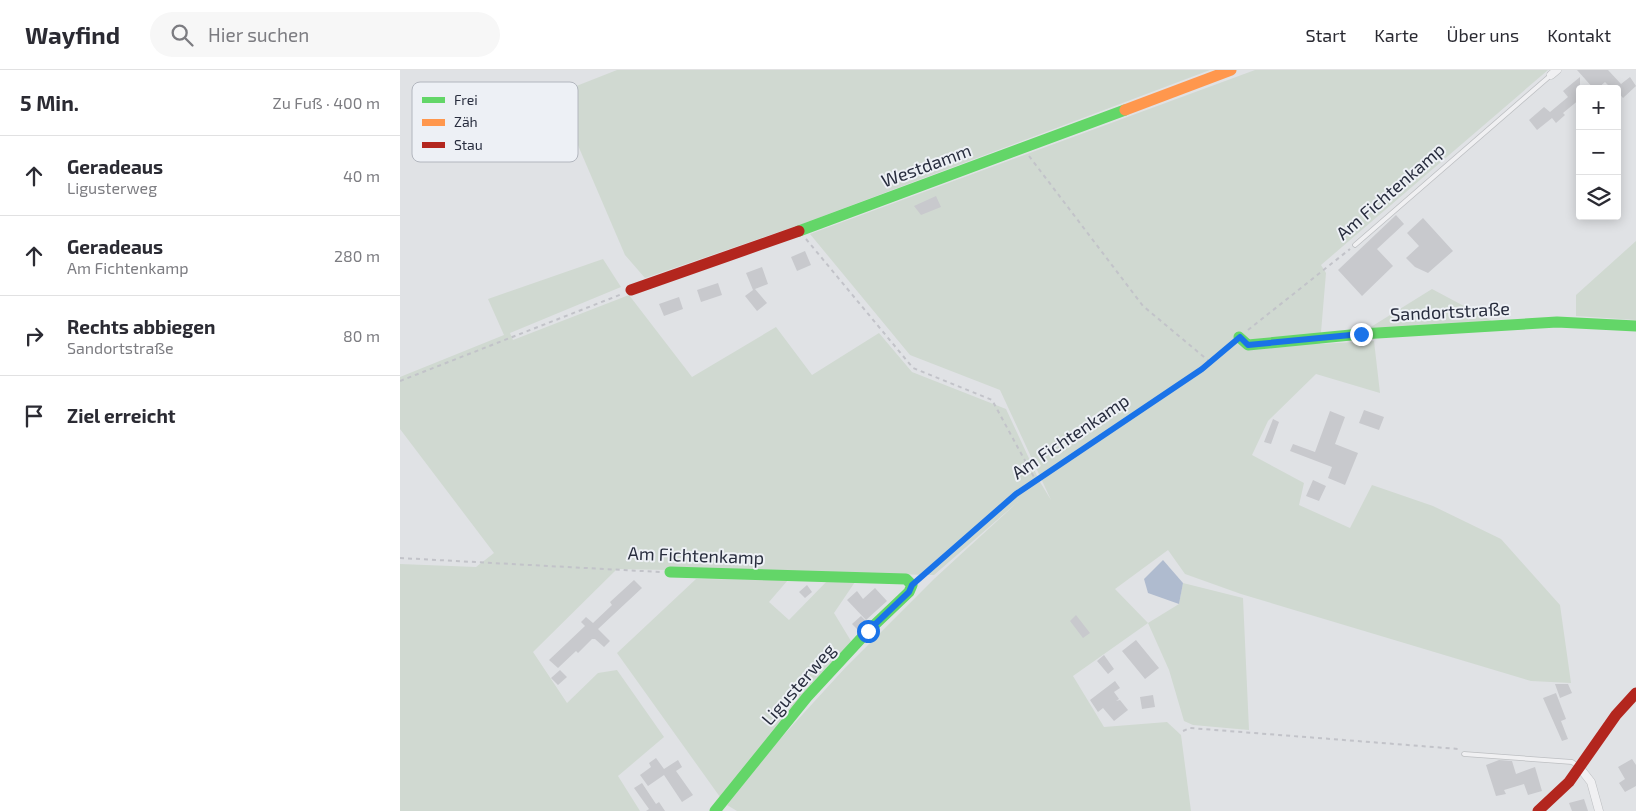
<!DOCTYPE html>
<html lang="de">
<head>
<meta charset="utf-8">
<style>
  :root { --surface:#fff; --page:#f7f7f7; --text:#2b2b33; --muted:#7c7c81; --line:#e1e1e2 }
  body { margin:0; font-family:"Exo 2",sans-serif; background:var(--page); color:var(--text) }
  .controls { position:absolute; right:15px; top:15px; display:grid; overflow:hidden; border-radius:5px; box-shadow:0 2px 12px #0003 }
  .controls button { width:45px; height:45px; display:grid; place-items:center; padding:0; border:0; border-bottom:1px solid var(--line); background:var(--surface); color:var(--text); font:25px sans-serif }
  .stop { position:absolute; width:15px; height:15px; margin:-11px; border:4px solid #1a73e8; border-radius:50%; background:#fff }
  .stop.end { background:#1a73e8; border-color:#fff; box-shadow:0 1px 5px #0008 }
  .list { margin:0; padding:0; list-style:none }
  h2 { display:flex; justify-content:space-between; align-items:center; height:65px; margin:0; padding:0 20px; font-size:21px }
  h2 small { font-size:16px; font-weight:400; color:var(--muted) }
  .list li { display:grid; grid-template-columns:32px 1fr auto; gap:15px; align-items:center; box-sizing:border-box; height:80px; padding:0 20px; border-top:1px solid var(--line) }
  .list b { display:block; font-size:19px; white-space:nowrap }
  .list p { margin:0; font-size:16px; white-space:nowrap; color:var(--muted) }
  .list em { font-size:16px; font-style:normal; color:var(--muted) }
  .icon { flex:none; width:28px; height:28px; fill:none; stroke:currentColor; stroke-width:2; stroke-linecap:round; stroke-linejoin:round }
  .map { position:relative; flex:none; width:1236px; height:741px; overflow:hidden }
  header { display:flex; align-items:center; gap:30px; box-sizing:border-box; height:70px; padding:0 25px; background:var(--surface); border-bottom:1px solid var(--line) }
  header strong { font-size:24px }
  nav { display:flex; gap:28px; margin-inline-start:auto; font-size:18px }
  .search { width:350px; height:45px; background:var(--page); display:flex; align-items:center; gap:12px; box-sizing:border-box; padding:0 18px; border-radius:28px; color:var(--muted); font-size:19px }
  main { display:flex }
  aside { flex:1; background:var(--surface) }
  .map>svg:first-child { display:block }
</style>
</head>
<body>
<header>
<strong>Wayfind</strong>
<div class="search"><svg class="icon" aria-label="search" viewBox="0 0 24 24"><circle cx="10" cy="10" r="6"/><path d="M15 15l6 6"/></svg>Hier suchen</div>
<nav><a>Start</a><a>Karte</a><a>Über uns</a><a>Kontakt</a></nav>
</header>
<main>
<aside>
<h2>5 Min.<small>Zu Fuß · 400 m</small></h2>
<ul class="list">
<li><svg class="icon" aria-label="ahead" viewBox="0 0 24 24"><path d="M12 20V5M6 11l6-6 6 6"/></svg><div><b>Geradeaus</b><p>Ligusterweg</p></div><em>40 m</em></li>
<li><svg class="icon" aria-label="ahead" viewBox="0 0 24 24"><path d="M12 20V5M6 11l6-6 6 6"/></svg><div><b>Geradeaus</b><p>Am Fichtenkamp</p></div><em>280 m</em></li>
<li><svg class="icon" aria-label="right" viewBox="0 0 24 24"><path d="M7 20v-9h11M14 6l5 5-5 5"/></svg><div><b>Rechts abbiegen</b><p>Sandortstraße</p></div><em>80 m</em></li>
<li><svg class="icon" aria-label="arrive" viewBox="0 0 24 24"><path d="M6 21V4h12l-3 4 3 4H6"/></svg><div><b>Ziel erreicht</b></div></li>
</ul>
</aside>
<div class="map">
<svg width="1236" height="741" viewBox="0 0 1236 741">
  <rect width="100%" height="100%" fill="#e0e2e5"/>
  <path fill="#d0d9d1" d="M217,0h593l-408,154 -157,54 -20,-23 -69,-161z
    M855,0h293l-227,195 5,8 -6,71 54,-3 6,52 -64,-19 -48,47 -16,34 52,28 -5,22 51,23 22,-43 61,21 68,33 59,66 11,78 -40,-2 -290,-87 -56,-20 -17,-24 -53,39 33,34 31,-19 4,-21 60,15 6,132 -56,-5 -9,-4 -15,-51 -21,-47 -75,53 31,51 63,-5 14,13 10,76h-454l-10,-6 43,-55 75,-82 89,-89 86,-79 -86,75 -317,-6 -84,83 34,51 31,-30 19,-3 47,67 -46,39 22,35h-240v-247l76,3 18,-14 -94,-124v-52l104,-42 -16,-36 115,-40 18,28 -111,46 3,7 116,-45 63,82 84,-50 36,48 67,-42 33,39 94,37 34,73 11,18 -51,-110 -90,-35 -100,-121z
    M1236,171v79l-60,-4v-21z
    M1032,219l60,32 -126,9z
    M296,509l92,1 -19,22 20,18 40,-41 26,3 -21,31 17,28 -131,156 -103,-144z"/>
  <path fill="#afbbcf" d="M763,490l20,23 -4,21 -31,-11 -4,-14z"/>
  <path fill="#c8c9cd" d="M1177,0h31l13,14 9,-7 6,9 -13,12 -6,-7v-2l-5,-4 -2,2 -5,-5 -8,7h-3z
    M1180,7v22l-17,14 2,2 -9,8 -4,-5 -15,12 -8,-10 15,-13 6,5 18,-15 -5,-6z
    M536,126l5,11 -20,8 -7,-9z
    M996,145l8,9 -27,25 16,17 -31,30 -24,-26z
    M1023,148l30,33 -25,22 -13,-6 -9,-9 13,-12 -12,-13z
    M405,181l6,14 -14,6 -6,-14z
    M362,197l6,17 -13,5 12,14 -10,8 -12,-15 8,-6 -7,-17z
    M318,213l4,12 -21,7 -4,-12z
    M279,227l4,12 -19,7 -5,-12z
    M964,340l20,7 -5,13 -20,-7z
    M930,341l15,6 -10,27 23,9 -13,32 -17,-7 4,-11 -42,-16 3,-7 22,8z
    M873,349l6,3 -8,22 -7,-2z
    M913,410l13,6 -7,15 -13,-5z
    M234,510l8,8 -44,41 12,12 -6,6 -9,-8h-3l-14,14 -2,-2 -18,17 -9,-8 36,-34 -4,-4 5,-5 7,6 19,-18 -2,-3z
    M407,515l5,7 -7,6 -6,-6z
    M475,518l12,13 -21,19 -19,-20 10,-9 6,8z
    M676,545l14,18 -7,5 -13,-17z
    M461,546l6,6 -9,8 -6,-6z
    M736,570l23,28 -14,11 -23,-28z
    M704,585l10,14 -6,5 -11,-13z
    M160,600l7,7 -9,8 -7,-7z
    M715,611l5,7 -6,4 5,7 -3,2 4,-1 8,10 -14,11 -11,-13 -5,4 -8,-12z
    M1155,614h13l4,9 -12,5z
    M1156,623l10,26 -5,2 7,18 -6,2 -19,-43z
    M753,625l2,12 -13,2 -2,-12z
    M256,688l8,11 14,-9 4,7 -6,4 17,24 -11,7 -18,-27 -16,11 -8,-11 11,-8 -2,-4z
    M1232,689l4,6v21l-11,6 -6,-9 6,-4 -7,-12z
    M1099,690l13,1 4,13 19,-7 7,24 -14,4 -4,-11 -20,6 2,4 -10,2 -10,-31z
    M242,713l14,21 3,-2 6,9h-19l3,-2 -15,-21z
    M1184,729l4,12h-16l-3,-8z"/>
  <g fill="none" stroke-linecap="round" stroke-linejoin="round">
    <defs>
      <path id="lane" d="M955,175l196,-170
        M1064,684l108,8 6,4"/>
      <path id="street" d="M1151,5l6,-5
        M1180,698l11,14 8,29"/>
    </defs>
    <use href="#lane" stroke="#bdbfc2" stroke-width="5.5"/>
    <use href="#street" stroke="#bdbfc2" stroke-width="9"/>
    <path stroke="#c2c3c9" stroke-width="2" stroke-dasharray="4 4" stroke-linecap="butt" d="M629,86l114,150 67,56
      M406,169l107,129 79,32 43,79
      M848,260l102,-81
      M0,311l222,-87
      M0,488l260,14
      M519,508l97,-84 186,-125 29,-24
      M783,661l7,-3 269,21"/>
    <use href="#lane" stroke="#f0f0f2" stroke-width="4"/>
    <use href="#street" stroke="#f0f0f2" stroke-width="8"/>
    <path stroke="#63d668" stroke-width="11" d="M399,161l326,-121
      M839,267l9,8 113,-11 196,-12 79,4
      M270,502l236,7 6,6 -3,7 -41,39 -61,66 -92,114"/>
    <path stroke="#ff974d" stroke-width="11" d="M725,40l106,-40"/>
    <path stroke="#b3261e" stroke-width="11" d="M231,220l168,-59
      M1138,741l31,-29 47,-67 20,-22"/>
  </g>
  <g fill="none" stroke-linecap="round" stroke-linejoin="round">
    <path stroke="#1a73e8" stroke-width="6" d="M468,561l41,-39 3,-7 104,-91 186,-125 38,-32 8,8 113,-11"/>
  </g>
  <g text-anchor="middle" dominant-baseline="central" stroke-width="4" stroke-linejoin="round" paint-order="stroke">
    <g font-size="18" fill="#282d3e" stroke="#edf0f5">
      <text transform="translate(526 95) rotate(-20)">Westdamm</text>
      <text transform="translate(990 121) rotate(-41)">Am Fichtenkamp</text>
      <text transform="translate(1050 241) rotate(-3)">Sandortstraße</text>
      <text transform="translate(670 366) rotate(-34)">Am Fichtenkamp</text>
      <text transform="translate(296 485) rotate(2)">Am Fichtenkamp</text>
      <text transform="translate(398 614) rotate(-49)">Ligusterweg</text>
    </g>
  </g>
  <rect x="12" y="12" width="166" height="80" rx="8" fill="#edf0f5" stroke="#b2b6be" stroke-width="1"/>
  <rect x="22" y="27" width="23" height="6" fill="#63d668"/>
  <rect x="22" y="49" width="23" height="7" fill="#ff974d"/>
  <rect x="22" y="72" width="23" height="6" fill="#b3261e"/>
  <g font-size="14" fill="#282d3e">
    <text x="54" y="35">Frei</text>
    <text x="54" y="57">Zäh</text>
    <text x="54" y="80">Stau</text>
  </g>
</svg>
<div class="controls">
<button>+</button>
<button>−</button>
<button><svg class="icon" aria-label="layers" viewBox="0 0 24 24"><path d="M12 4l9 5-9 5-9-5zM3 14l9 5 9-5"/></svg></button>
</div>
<div class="stop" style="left:468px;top:561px"></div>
<div class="stop end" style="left:961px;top:264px"></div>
</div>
</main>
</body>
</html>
